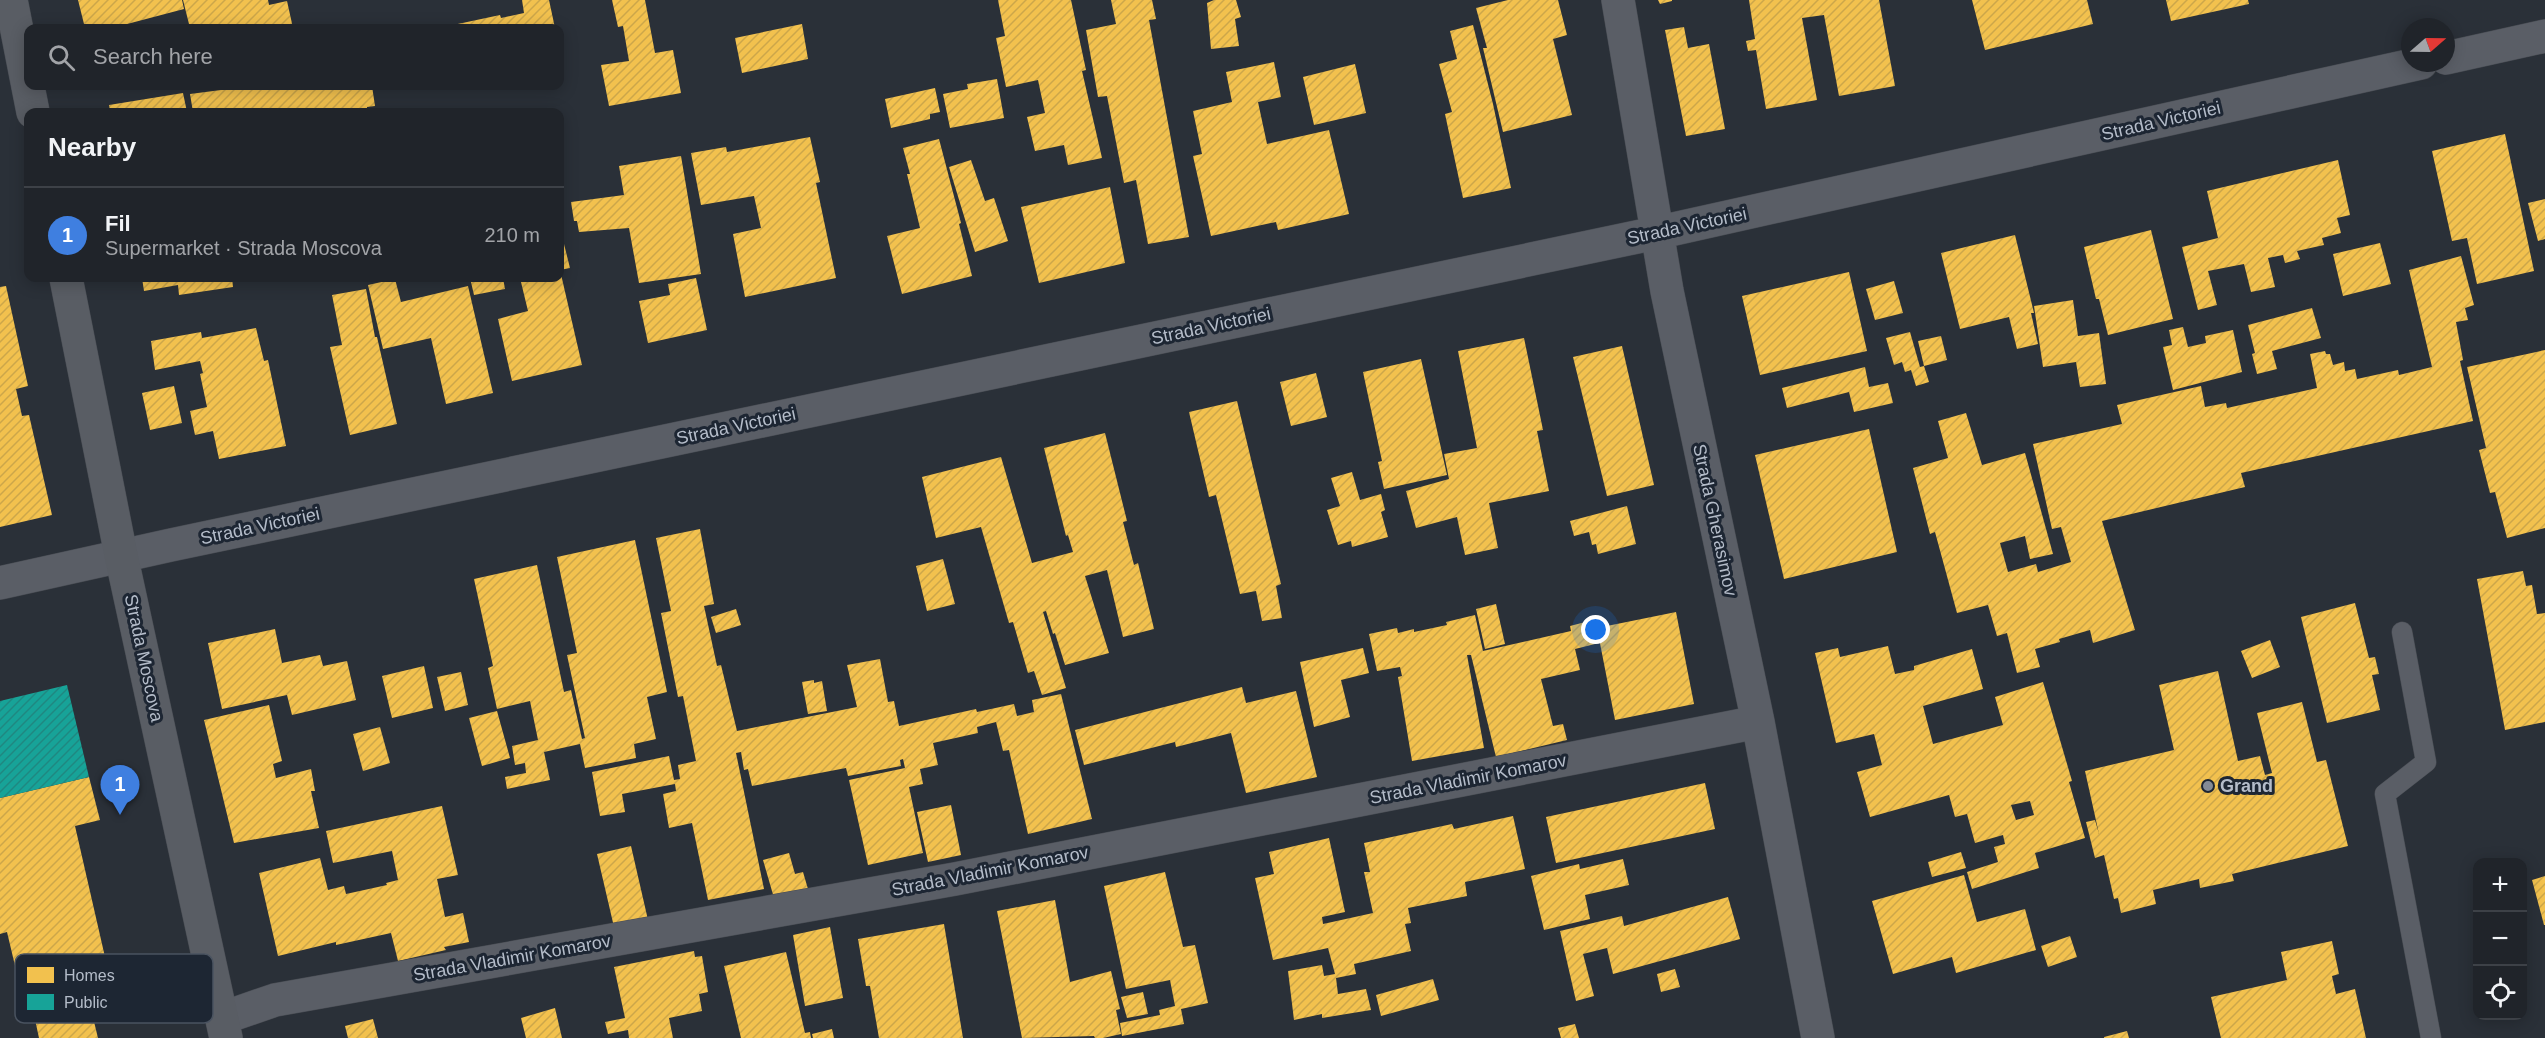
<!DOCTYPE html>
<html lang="en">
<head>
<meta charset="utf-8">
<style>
  :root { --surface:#20242a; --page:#2d3036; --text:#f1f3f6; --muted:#a2a4a8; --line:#3d4147; --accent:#848b96 }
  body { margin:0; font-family:Helvetica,sans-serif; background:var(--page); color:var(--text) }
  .controls { position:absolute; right:18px; bottom:18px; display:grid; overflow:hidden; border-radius:12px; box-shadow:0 3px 15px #0003 }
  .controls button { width:54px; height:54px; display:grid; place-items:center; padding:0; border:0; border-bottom:2px solid var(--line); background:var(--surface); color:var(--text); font:30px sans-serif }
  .compass { position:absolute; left:2401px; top:18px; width:54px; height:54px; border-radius:50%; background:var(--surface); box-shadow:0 3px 15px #0003; rotate:70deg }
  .you { position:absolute; left:1596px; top:630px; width:21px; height:21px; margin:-15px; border:4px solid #fff; border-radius:50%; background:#1a73e8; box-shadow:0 0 0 9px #1a73e833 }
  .badge { display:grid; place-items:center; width:39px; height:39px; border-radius:50%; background:var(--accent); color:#fff; font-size:20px; font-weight:700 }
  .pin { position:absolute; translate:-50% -50px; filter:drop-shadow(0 2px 3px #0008) }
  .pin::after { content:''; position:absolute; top:32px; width:21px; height:18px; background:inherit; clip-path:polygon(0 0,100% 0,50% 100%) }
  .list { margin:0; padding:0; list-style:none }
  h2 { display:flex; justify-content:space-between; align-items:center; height:78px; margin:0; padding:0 24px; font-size:26px }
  h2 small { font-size:20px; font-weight:400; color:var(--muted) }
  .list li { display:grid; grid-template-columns:39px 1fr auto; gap:18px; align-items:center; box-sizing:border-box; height:96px; padding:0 24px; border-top:2px solid var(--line) }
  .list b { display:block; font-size:22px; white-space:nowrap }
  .list p { margin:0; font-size:20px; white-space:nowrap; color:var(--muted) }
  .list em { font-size:20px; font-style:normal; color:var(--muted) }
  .icon { flex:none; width:33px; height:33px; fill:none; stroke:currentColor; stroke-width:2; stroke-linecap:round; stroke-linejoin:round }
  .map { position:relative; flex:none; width:2545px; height:1038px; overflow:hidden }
  .search { position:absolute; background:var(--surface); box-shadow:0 3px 15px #0003; left:24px; top:24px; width:540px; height:66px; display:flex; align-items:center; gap:15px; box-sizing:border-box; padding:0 21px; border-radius:12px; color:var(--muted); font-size:22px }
  .panel { position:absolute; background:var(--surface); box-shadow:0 3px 15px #0003; left:24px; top:108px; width:540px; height:174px; border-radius:12px }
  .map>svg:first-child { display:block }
</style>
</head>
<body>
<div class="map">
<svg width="2545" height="1038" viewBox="0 0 2545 1038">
  <defs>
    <pattern id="homes-hatch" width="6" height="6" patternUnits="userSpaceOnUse" patternTransform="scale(1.5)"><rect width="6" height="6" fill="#f2c14e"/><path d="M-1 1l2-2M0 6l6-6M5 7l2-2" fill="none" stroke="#cca64a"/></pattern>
    <pattern id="public-hatch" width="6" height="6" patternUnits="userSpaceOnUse" patternTransform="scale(1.5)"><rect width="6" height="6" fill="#17a398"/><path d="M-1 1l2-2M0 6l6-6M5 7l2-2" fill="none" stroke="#1f8881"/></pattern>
  </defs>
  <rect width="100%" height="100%" fill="#2a3038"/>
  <path fill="url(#homes-hatch)" fill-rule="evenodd" d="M78,0h104l2,9 -72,19h-27z
    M183,0h85l1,5 18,-4 6,27h-103z
    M522,0h27l6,28h-101l-1,-3 47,-10 1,3 23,-5z
    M612,0h33l10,53 18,-3 8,43 -72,13 -8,-41 28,-4 -6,-35 -5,1z
    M998,0h73l15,70 -4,1 20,87 -34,7 -4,-20 -29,6 -8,-34 18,-4 -7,-33 -32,7 -10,-49 9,-2z
    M1111,0h41l4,19 -7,1 40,217 -41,7 -12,-64 -12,3 -17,-87 -9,1 -12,-67 30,-6z
    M1214,0h22l5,17 -6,2 4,27 -28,3 -4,-46z
    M1508,0h50l9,35 -14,4 19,76 -69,17 -20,-84h4l-11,-40z
    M1658,0h14v1l-12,3z
    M1749,0h130l16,86 -56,10 -15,-81 -22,3 15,82 -51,9 -10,-59 -8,1 -2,-10 9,-2z
    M1972,0h115l6,24 -108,26z
    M2166,0h82l1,4 -78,17z
    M802,24l6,35 -66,14 -7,-35z
    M1473,25l20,79 18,84 -48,10 -18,-84 7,-2 -13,-48 18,-5 -7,-28z
    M1684,27l4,21 21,-4 16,85 -39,7 -21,-106z
    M1274,62l7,35 -23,5 9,42 62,-14 20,84 -71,16 -2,-8 -65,14 -18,-80 9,-2 -9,-43 39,-9 -6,-30z
    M1355,64l11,49 -52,12 -11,-48z
    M997,79l7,39 -54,10 -7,-34 25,-5 -1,-5z
    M252,86h120l3,20 -8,1v5h-174l-3,-18z
    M935,88l5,24 -10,2v5l-39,9 -6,-29z
    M183,93l4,19h-77l-1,-7z
    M2505,134l29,137 -57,13 -10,-46 -15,3 -20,-90z
    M810,137l10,45 -4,1 20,95 -91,19 -12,-63 28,-6 -7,-32 -53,9 -10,-52 35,-6 1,5z
    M939,139l22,84 -2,1 13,52 -70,18 -15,-58 33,-8 -13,-54h3l-7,-26z
    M681,156l20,118 -62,9 -10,-55 -50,4 -2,-11h-3l-3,-19 53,-7 -5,-29z
    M971,160l14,41 9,-3 14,43 -33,11 -26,-85z
    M2338,160l12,55 -13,3 4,15 -19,5 2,7 -27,6 3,8 -15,4 -2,-8 -15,3 7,29 -24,5 -7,-28 -36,7 9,34 -19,5 -16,-63 36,-9 -11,-47z
    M1110,187l15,76 -86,20 -18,-76z
    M2545,199v40l-7,2 -10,-38z
    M560,228l10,40 -10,2 22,95 -70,16 -14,-62 30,-8 -8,-33h40z
    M2151,230l22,89 -65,16 -9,-36h-3l-12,-52z
    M2015,235l19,78h-3l7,31 -21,5 -8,-32 -49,12 -19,-76z
    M2380,243l11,41 -48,12 -10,-42z
    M2461,256l13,49 -9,3 3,12 -12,2 7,38 -3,1 13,60 -232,52 4,14 -143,34 33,109 -42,13 -3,-13 -31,9 1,3 -25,7 5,18 -23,6 -10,-40 -10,3 -9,-31 -31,8 -22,-81 -5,2 -17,-66 35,-10 -10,-37 28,-8 16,52 43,-12 28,101 -23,5 -5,-23 -25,7 8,29 28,-8 2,8 33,-10 -10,-35 -9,2 -19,-85 89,-20 -5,-19 84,-19 4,21 21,-4 1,5 90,-20 -7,-34 15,-3 1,3h4l3,11 11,-3 1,9 10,-2 2,10 41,-9 1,5 33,-8 -23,-97z
    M1849,272l18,79 -107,24 -18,-79z
    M142,278h90l1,9 -54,8 -1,-10 -34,6z
    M470,278h33l2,11 -31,6z
    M696,278l11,52 -59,13 -9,-42 31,-6 -2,-11z
    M395,279l6,23 67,-16 25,107 -47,11 -15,-66 -48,11 -15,-64z
    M1894,281l9,32 -28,7 -9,-31z
    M6,286l22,100 -12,3 6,27 7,-1 23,100 -52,12v-240z
    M366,289l9,48h2l20,87 -47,11 -20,-88 12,-2 -10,-50z
    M2073,300l5,36 21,-3 7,51 -26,3 -4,-25 -33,5 -9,-61z
    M2312,308l9,30 -49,13 5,18 -20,5 -5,-20 3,-1 -7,-28z
    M2183,327l5,20 18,-4 -1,-7 28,-6 9,42 -69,18 -10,-43 9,-2 -3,-15z
    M256,328l8,33 4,-1 18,86 -67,13 -6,-28 -18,4 -5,-24 17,-4 -7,-33 3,-1 -3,-12 -45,9 -4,-29 50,-9 1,6z
    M1910,332l10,35 4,-1 -6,-25 23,-5 6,24 -23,6 5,16 -13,4 -5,-16 -6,2 -3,-10 -8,3 -8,-27z
    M1524,338l19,92 -6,1 12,60 -60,12 9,45 -33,7 -8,-38 -41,11 -10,-37 43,-12 -5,-25 33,-6 -19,-97z
    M1622,346l32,139 -47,11 -34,-139z
    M2545,350v178l-38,10 -12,-46 -5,1 -11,-43 7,-2 -19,-81z
    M1421,359l26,116 -63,14 -6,-27 4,-1 -19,-89z
    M1865,367l4,20 19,-4 5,20 -39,9 -5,-20 -62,16 -5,-20z
    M1316,373l11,44 -36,9 -11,-44z
    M174,386l8,37 -32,7 -8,-37z
    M1237,401l44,183 -5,2 6,32 -20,3 -6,-30 -16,3 -24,-99 -7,2 -20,-85z
    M1869,429l28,123 -113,27 -29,-124z
    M1105,433l22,88 -4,1 11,43 4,-2 16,66 -31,8 -16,-67 -22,6 24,77 -44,12 -10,-32 -2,1 -7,-23 -3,1 23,76 -24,7 -8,-24 -6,2 -15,-51 -4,1 -28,-96 -45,11 -14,-61 79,-20 31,106 41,-11 -5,-17 -2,1 -22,-88z
    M1352,472l8,28 21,-6 4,16 -4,2 7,25 -36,10 -1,-6 -13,4 -11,-35 13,-4 -9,-28z
    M1627,506l9,38 -38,10 -2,-10 -4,1 -3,-13 -15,4 -4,-15z
    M700,529l14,75 -10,2 13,60 4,-1 16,66 120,-24 -10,-42 33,-6 8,43 6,-1 5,25 77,-17 1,3 37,-8 3,12 17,-4 -2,-12 29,-6 31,125 -64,15 -19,-84 -6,1 -7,-29 -19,5 1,6 -45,10 5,22 -18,4 3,15 -14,3 14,66 -55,12 -19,-85 56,-12 -2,-9 -3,1 1,6 -53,10 -2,-8 -94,18 -4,-17 -4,1 -3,-18 -5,1 28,136 -56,11 -16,-77 -23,5 -6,-34 13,-3 -1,-7 -53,10 3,18 -25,4 -8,-44 77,-16 5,24 6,-1 -2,-14 18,-4 -13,-65 -5,1 -17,-84 10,-2 -15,-73z
    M635,540l32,152 -20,5 9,42 -22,5 2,14 -51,10 -5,-24 -36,8 6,28 -43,9 -2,-12 21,-4 -1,-10 -10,2 -3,-19 26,-6 -8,-39 -33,8 -9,-41 5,-2 -19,-87 63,-14 27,127 7,-2 11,49 3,-1 -18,-83 10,-2 -20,-96z
    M943,559l12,45 -28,7 -11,-45z
    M2523,571l3,15 6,-1 5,29 8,-1v109l-40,8 -28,-151z
    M2355,603l14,55 6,-1 4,17 -7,1 8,35 -53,13 -26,-106z
    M1496,604l9,40 -20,5 -9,-40z
    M736,609l5,16 -25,8 -5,-16z
    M1676,612l18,92 -79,16 -18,-92z
    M1475,615l8,36 88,-20 -1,-5 23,-6 6,23 -24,6 5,21 -39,9 12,47 10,-2 4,16 -71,17 -25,-102h-4l17,93 -72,13 -14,-84 4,-1 -2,-9 -23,4 -8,-37 28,-6 1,5 16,-4v3l33,-7 -1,-3z
    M275,629l7,34 38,-8 3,11 24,-5 9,39 -64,15 -5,-20 -65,14 -14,-66z
    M2270,640l10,27 -28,11 -11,-27z
    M1888,646l7,28 19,-4v-4l58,-17 11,40 -60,17 10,38 70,-19 -8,-28 48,-15 29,99 -3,1 16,56 -50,15 4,15 -67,21 -5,-17 31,-10 -4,-15 11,-3 -2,-9 -28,8 -8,-29 -12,3 -6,-22 -79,22 -13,-45 25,-7 -8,-31 -38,9 -21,-90 23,-5 2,9zM2030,801l4,14 -18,5 -5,-15z
    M1363,648l6,25 -28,7 9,37 -36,10 -14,-65z
    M424,666l9,42 -41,10 -10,-42z
    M2218,671l20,90 22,-5 5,19 7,-2 -15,-60 45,-11 15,60 9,-2 22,86 -116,28 2,7 -34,7 -1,-9 -46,11 3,14 -35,9 -3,-15 -4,1 -10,-44 -9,3 -9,-36 9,-2 4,14 -14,-63 89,-21 -15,-65z
    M461,672l7,33 -23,6 -8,-34z
    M814,680v3l8,-2 5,30 -19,3 -6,-32z
    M1242,687l4,16 50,-12 21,86 -71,16 -15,-60 -55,14 -1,-5 -91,23 -9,-35z
    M269,705l13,56 -9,3 3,14 35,-9 4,22h-4l8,37 -85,15 -30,-123z
    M497,711l13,47 -28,8 -13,-48z
    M380,727l10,36 -27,8 -10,-37z
    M89,777l11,43 -25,6 38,166 -25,5 10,41h-59l-6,-28 -7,2 -19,-80 -7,2v-136z
    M1705,783l10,46 -159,34 -10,-46z
    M951,805l10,50 -33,7 -11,-50z
    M442,806l16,69 -21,4 8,38 18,-4 6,29 -25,5 2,3 -48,11 -7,-28 -55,12v-3l-58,14 -19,-83 61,-15 8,32 16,-4 2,8 41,-9 -1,-2 12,-3 -6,-29 -59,12 -7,-32z
    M1513,816l12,53 -60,13 2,14 -59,12 3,15 -6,1 6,27 -57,13 2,10 -20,4 2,16 28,-5 5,21 -49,8v-4l-28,6 -6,-49 34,-6 2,11 11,-2 -7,-26 -55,12 -18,-82 19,-4 -5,-22 60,-14 16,74 -23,5 1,7 50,-11 -9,-41h6l-6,-29 88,-19 2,5z
    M631,846l17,74 -34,7 -17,-73z
    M1961,852l5,16 -34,9 -4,-15z
    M789,853l6,21 8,-2 5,17 -34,9 -11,-38z
    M1623,859l6,26 -44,10 5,24 -46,11 -13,-54 48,-12 1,5z
    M1165,872l18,75 12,-2 13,58 -27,6 3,15 -62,12 -2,-13 40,-8 -1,-5 16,-4 -5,-26 -44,9 -22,-103z
    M1964,875l13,47 48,-13 11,41 -80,23 -4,-16 -59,17 -21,-73z
    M2545,876v49h-1l-12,-45z
    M1728,897l12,42 -127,35 -6,-26 -24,6 11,42 -18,5 -16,-70 62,-15 2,10z
    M1055,900l15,82 41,-11 9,38 -4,1 5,24 -18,4h-8l-1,-2 -72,2 -25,-127z
    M944,924l19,114h-84l-9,-52h-4l-8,-47z
    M830,927l13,71 -38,8 -12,-71z
    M2070,936l7,21 -29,10 -7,-21z
    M2332,941l7,33 -7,2 4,18 19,-5 11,49h-145l-10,-41 76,-17 -6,-28z
    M694,951l1,6 7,-1 6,36 -9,2 3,17 -33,7 4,20h-44l-1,-8 -20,4 -3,-12 20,-4 -11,-51z
    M786,952l19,81 5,-1 1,6h-70l-17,-72z
    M1675,969l5,18 -19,5 -4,-18z
    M1433,979l6,21 -58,16 -5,-21z
    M1143,992l5,22 -21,4 -6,-21z
    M555,1008l7,30h-36l-5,-20z
    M373,1019l5,19h-30l-3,-12z
    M1575,1024l4,14h-18l-3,-10z
    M832,1029l2,9h-21l-1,-4z
    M2127,1031l2,7h-25v-1z"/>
  <path fill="url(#public-hatch)" d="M67,685l22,92 -89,21v-97z"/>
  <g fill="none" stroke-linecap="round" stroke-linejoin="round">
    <defs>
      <path id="lane" d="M2402,632l24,130 -41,32 46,244"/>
      <path id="street" d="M1618,0l49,291 91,431 60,316
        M2446,58l99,-22
        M0,583l171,-38 1485,-312 765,-170
        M223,1018l52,-18 680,-121 803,-157"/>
      <path id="secondary" d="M11,0l22,112
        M66,278l55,277 105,483"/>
    </defs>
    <use href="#lane" stroke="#484c53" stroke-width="21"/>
    <use href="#street" stroke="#484c53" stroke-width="34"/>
    <use href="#secondary" stroke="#484c53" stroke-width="34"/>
    <use href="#lane" stroke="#5a5e66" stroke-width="20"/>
    <use href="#street" stroke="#5a5e66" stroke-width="33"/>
    <use href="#secondary" stroke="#595d64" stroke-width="33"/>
  </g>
  <circle fill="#848b96" stroke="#1d2633" stroke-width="2" cx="2208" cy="786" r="6"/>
  <g text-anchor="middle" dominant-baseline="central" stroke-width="6" stroke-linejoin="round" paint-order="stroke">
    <g font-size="18" fill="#b4bcc9" stroke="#1d2633">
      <text transform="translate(2161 121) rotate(-13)">Strada Victoriei</text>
      <text transform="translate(1687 226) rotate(-12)">Strada Victoriei</text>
      <text transform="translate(1211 326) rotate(-12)">Strada Victoriei</text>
      <text transform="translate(736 426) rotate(-12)">Strada Victoriei</text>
      <text transform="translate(1715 520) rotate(78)">Strada Gherasimov</text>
      <text transform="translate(260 526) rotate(-12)">Strada Victoriei</text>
      <text transform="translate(144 658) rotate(78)">Strada Moscova</text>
      <text transform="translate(1468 779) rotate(-11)">Strada Vladimir Komarov</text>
      <text transform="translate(990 871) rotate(-11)">Strada Vladimir Komarov</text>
      <text transform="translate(512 958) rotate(-10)">Strada Vladimir Komarov</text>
    </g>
    <g font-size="18" font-weight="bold" fill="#b4bcc9" stroke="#1d2633" text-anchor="start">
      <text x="2220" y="786">Grand</text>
    </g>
  </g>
  <rect x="15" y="954" width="198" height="69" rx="9" fill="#1d2633" stroke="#4a5360" stroke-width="1.5"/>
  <rect x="27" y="967" width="27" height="16" fill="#f2c14e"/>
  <rect x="27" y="994" width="27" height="16" fill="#17a398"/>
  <g font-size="16" fill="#b4bcc9">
    <text x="64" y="981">Homes</text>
    <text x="64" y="1008">Public</text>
  </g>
</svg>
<div class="controls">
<button>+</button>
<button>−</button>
<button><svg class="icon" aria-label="locate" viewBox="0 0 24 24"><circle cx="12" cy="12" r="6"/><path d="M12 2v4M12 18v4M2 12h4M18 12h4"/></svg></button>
</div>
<svg class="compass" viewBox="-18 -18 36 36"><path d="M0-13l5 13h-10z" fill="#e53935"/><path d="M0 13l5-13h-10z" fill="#a2a4a8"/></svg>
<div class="you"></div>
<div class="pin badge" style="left:120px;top:815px;background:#3f7fe0">1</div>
<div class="search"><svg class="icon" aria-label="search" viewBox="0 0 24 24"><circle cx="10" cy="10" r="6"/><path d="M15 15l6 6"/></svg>Search here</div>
<section class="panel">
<h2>Nearby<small></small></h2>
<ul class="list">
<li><span class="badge" style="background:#3f7fe0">1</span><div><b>Fil</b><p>Supermarket · Strada Moscova</p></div><em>210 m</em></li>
</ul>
</section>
</div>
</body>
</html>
